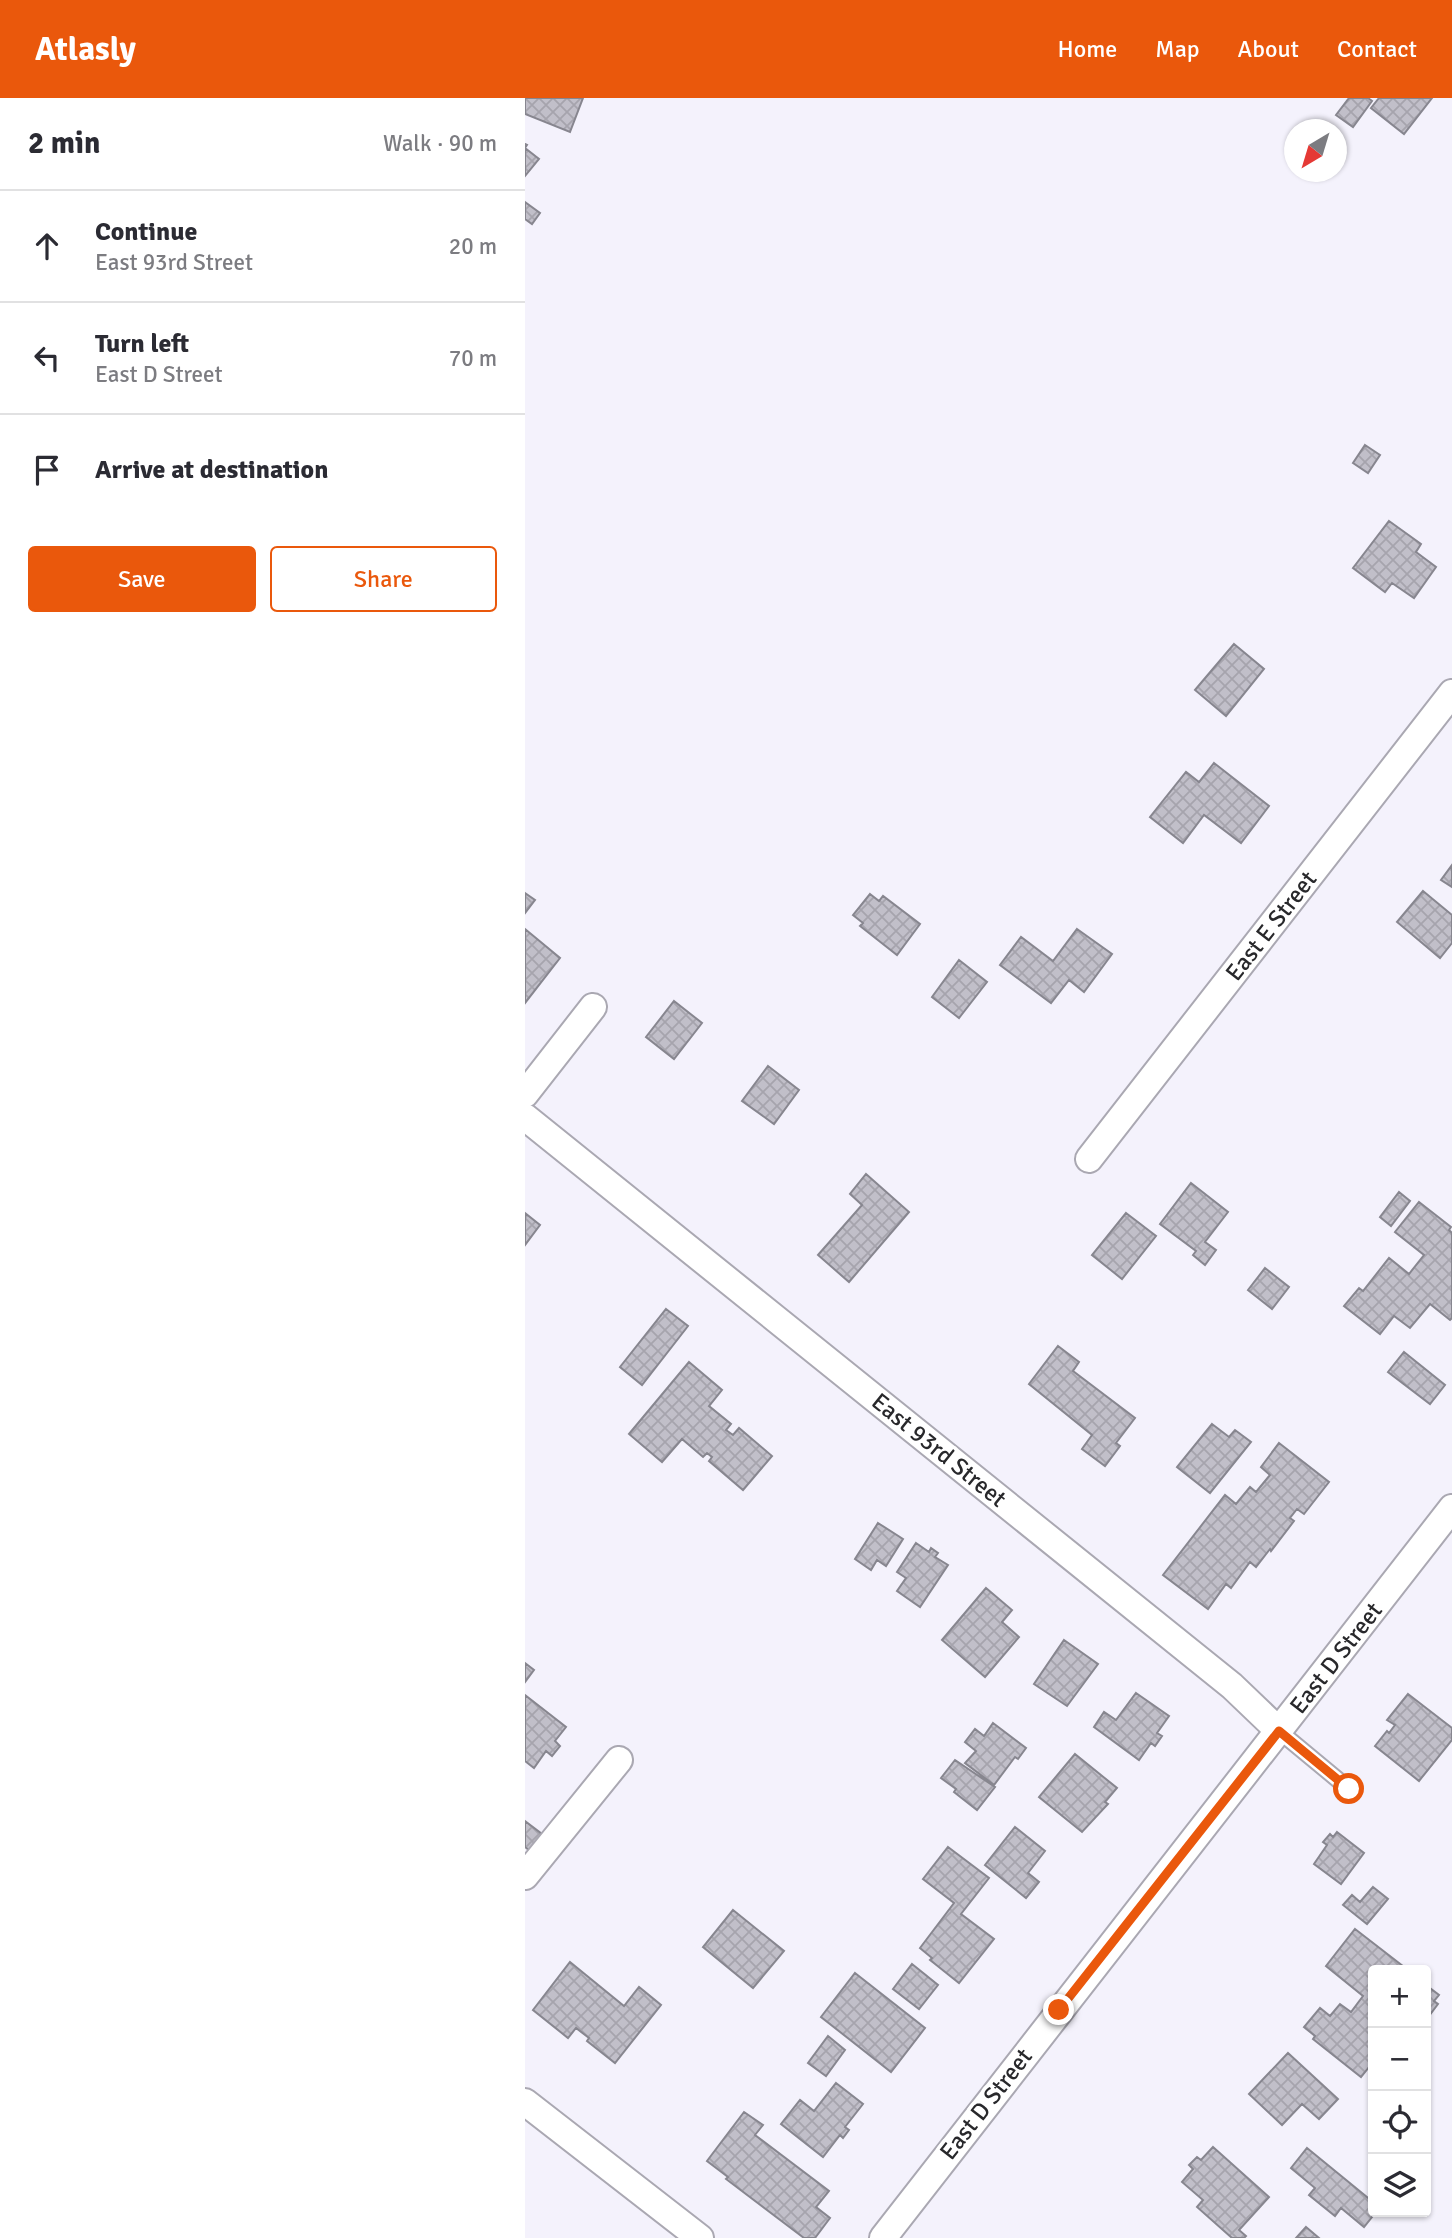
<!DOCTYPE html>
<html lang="en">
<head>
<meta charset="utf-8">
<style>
  :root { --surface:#fff; --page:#f7f7f7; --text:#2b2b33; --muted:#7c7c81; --line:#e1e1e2; --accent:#ea580c }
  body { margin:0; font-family:Signika,sans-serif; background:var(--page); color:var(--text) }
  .controls { position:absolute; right:21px; bottom:21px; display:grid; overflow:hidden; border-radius:7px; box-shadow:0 2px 5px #0004 }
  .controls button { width:63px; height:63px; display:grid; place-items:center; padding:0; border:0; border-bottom:2px solid var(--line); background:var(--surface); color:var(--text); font:35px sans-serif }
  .compass { position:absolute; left:759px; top:21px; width:63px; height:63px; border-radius:50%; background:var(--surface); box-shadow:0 2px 5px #0004; rotate:218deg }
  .stop { position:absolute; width:21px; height:21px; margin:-16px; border:5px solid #ea580c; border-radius:50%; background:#fff }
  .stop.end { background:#ea580c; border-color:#fff; box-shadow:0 2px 7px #0008 }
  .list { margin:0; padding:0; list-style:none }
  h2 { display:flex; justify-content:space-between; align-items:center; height:91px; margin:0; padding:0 28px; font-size:30px }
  h2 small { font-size:23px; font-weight:400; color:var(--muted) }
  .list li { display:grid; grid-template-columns:46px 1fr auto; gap:21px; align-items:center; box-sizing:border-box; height:112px; padding:0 28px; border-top:2px solid var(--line) }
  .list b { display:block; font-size:26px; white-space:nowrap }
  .list p { margin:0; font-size:23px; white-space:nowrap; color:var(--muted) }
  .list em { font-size:23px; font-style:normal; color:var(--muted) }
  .actions { display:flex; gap:14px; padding:21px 28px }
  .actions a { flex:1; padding:16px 0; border:2px solid var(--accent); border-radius:7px; text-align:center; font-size:24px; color:var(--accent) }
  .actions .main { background:var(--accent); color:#fff }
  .icon { flex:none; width:38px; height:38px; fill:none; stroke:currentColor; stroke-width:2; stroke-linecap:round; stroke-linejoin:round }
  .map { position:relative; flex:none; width:927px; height:2140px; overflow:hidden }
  header { display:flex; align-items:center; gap:42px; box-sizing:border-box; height:98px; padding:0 35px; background:var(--accent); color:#fff }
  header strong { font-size:33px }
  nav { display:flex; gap:38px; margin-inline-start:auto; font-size:24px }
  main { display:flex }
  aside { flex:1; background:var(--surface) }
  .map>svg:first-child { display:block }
</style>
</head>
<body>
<header>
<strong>Atlasly</strong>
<nav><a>Home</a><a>Map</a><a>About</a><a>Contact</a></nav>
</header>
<main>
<aside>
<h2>2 min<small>Walk · 90 m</small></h2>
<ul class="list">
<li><svg class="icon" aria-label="ahead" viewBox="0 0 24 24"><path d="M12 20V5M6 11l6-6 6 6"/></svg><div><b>Continue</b><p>East 93rd Street</p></div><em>20 m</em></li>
<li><svg class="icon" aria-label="left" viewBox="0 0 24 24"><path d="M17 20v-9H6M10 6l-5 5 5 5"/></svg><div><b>Turn left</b><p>East D Street</p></div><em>70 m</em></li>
<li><svg class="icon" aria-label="arrive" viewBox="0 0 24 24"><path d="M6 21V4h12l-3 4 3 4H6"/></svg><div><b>Arrive at destination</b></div></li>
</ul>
<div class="actions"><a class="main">Save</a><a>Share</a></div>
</aside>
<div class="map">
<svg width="927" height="2140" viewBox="0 0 927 2140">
  <defs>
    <pattern id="building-cross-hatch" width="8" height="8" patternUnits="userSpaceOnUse" patternTransform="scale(1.75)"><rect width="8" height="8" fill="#c1bfc9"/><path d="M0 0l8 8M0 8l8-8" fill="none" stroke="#a6a4ad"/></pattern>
  </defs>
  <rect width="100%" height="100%" fill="#f4f2fc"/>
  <path fill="url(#building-cross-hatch)" stroke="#87868f" stroke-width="2" d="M0,0h58l-13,34 -45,-18z
    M824,0h19l4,3 -19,26 -17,-12z
    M854,0h53l-28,36 -33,-26z
    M0,46l2,1 -2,3 14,11 -14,17z
    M0,104l15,11 -8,11 -7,-5z
    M840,347l15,10 -12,18 -15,-10z
    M864,423l32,23 -5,8 20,15 -22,31 -22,-15 -7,9 -32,-24z
    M709,546l30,25 -38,47 -31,-26z
    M689,665l55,43 -28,37 -37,-28 -21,28 -33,-26 36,-45 13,10z
    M927,767v22l-11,-7z
    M898,793l29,24v28l-12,15 -43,-36z
    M0,795l10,7 -10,13z
    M345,796l9,7 4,-5 37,28 -23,31 -37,-29 3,-3 -10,-8z
    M0,831l35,29 -35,45z
    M552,831l35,25 -28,38 -15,-12 -18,23 -51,-38 21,-28 32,24z
    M434,862l28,22 -28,36 -27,-21z
    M149,903l28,22 -28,36 -28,-22z
    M243,968l31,24 -25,34 -32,-23z
    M341,1076l43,38 -60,70 -31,-27 44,-50 -12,-11z
    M666,1085l37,29 -23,30 11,8 -11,15 -12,-10 3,-4 -36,-27z
    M874,1094l11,9 -19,25 -11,-9z
    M894,1104l32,25 -2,3 3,3v85l-2,2 -20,-16 -20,24 -16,-12 -14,18 -36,-28 15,-18 4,3 26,-33 20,16 15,-19 -29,-23z
    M0,1115l15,12 -15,20z
    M601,1115l30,23 -34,43 -30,-24z
    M740,1170l24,19 -17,22 -24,-19z
    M141,1211l22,17 -46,59 -22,-18z
    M533,1248l21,16 -6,9 62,47 -19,25 4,3 -15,20 -23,-17 10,-14 -63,-51z
    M879,1254l41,33 -15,19 -42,-32z
    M164,1264l33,28 -13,16 22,18 -5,6 7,5 6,-7 33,28 -29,34 -34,-29 3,-4 -5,-4 -4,4 -21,-18 -20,23 -33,-28z
    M687,1326l17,13 6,-7 16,12 -41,51 -33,-26z
    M754,1345l50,39 -25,32 -7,-5 -7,9 4,3 -23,30 -1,-2 -14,18 -6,-5 -19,26 -5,-4 -18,25 -45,-34 62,-80 11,9 14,-17 6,5 14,-17 -9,-8z
    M353,1425l25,16 -17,27 -9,-6 -6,10 -16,-11z
    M391,1445l13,9 2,-4 7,5 -3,4 13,8 -28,42 -23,-16 9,-13 -9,-6z
    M461,1490l26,22 -10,12 17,15 -34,40 -43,-37z
    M539,1542l34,24 -31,42 -33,-22z
    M0,1565l9,7 -9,12z
    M611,1595l33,23 -12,17 5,3 -7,10 -4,-3 -12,17 -45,-33 10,-15 12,8z
    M883,1596l44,34v12l-33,41 -44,-35 12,-15 2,2 6,-8 -8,-5z
    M0,1597l41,32 -11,14 5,5 -8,10 -6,-5 -12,17 -9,-7z
    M468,1625l33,25 -8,11 -3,-2 -21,28 -29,-22 11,-12 -11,-9 10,-13 9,7z
    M550,1656l42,34 -12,14 3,2 -26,28 -43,-35z
    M430,1662l40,27 -18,23 -23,-18 2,-3 -15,-11z
    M0,1723l17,13 -13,16 -4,-3z
    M490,1729l30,24 -17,22 11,9 -13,16 -41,-33z
    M812,1734l27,21 -23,31 -27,-20 13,-19 -4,-3 7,-8 3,3z
    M423,1749l41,31 -28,36 33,25 -35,44 -29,-23 2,-2 -12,-10 34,-45 -31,-24z
    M848,1789l15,12 -21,25 -24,-19 9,-10 8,7z
    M208,1812l51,41 -31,37 -50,-41z
    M830,1831l53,41h-35v92l-12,15 -48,-38 2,-3 -11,-9 16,-19 10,8 10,-12 11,8 12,-16 -37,-30z
    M45,1864l54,44 15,-19 22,18 -46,58 -28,-22 2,-3 -13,-10 -8,10 -35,-28z
    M387,1866l26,21 -19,24 -26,-20z
    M330,1875l70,55 -34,44 -70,-55z
    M901,1887l13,10 -5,6 4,3 -9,12 -3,-3z
    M303,1938l17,14 -19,26 -18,-13z
    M763,1955l50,46 -19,20 -17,-15 -20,21 -33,-31z
    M311,1985l27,21 -18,23 4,3 -6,8 -3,-3 -17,22 -42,-33 19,-24 14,11z
    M219,2014l19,13 -8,10 74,56 -13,16 14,11 -15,20h-11l-78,-59 2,-2 -21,-16z
    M688,2049l56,50 -30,33 7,6 -2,2h-12l-35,-31 6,-7 -21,-18 11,-13 -4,-4 8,-8 4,3z
    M782,2050l66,54v10h3l-12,15 -23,-19 -6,8 -26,-21 6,-7 -24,-20z
    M781,2129l13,11h-23z"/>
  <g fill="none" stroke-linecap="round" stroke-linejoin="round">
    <defs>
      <path id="lane" d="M754,1633l70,58"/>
      <path id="street" d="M0,996l68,-87
        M0,1019l707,569 47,45
        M564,1061l363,-466
        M0,1778l94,-116
        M0,2004l175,136
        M358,2140l569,-730"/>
    </defs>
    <use href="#lane" stroke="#aaa8b2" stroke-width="18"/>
    <use href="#street" stroke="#aaa8b2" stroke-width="30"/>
    <use href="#lane" stroke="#fff" stroke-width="14"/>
    <use href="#street" stroke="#fff" stroke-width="26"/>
  </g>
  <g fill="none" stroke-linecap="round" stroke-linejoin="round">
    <path stroke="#ea580c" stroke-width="9" d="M534,1912l220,-279 70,58"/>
  </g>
  <g text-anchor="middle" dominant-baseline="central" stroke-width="7" stroke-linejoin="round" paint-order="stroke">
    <g font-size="24" fill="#28282b" stroke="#fff">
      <text transform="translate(746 828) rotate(-52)">East E Street</text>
      <text transform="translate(414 1352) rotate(39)">East 93rd Street</text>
      <text transform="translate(811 1560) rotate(-52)">East D Street</text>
      <text transform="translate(461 2006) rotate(-52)">East D Street</text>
    </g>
  </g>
</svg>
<div class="controls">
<button>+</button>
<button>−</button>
<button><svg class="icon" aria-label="locate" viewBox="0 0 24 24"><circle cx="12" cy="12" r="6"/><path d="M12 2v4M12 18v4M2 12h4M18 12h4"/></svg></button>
<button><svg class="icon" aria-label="layers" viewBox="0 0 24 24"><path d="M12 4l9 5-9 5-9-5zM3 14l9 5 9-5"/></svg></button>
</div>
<svg class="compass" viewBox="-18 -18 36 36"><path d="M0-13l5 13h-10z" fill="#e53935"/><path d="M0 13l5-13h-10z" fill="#7c7c81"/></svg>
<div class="stop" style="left:824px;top:1691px"></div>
<div class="stop end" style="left:534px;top:1912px"></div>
</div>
</main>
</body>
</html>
